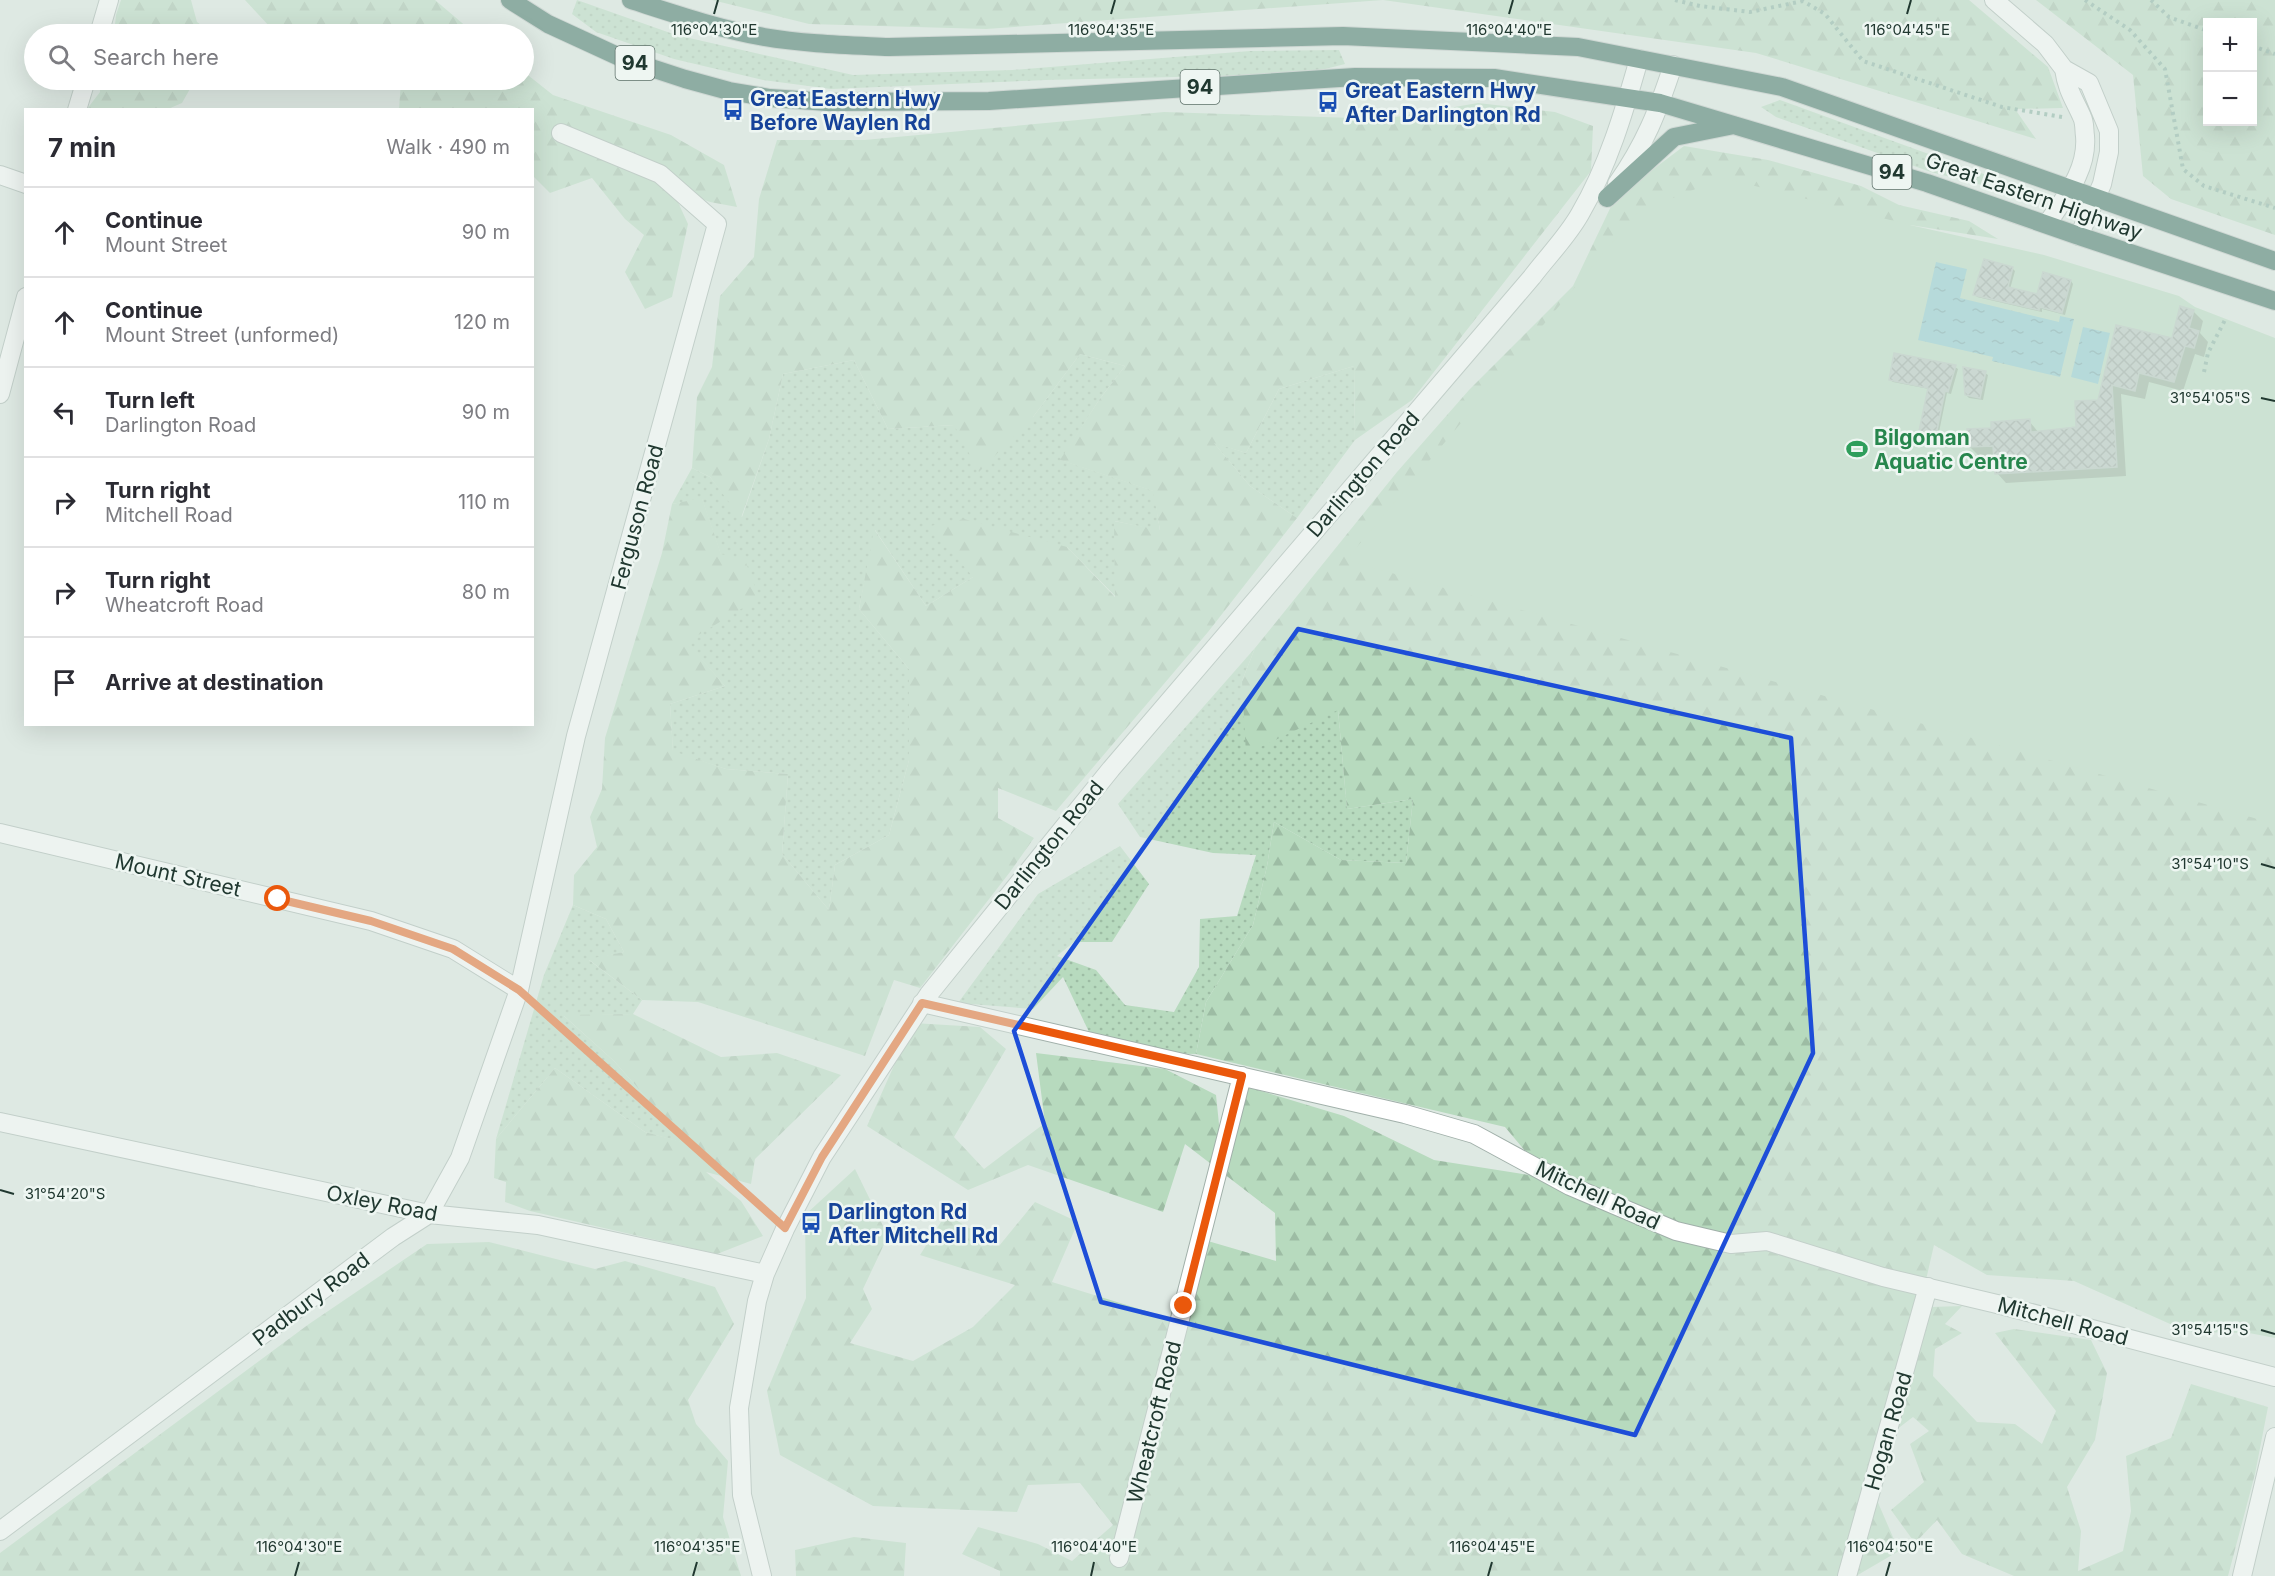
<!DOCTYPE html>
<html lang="en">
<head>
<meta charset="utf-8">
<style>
  :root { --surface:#fff; --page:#f2f2f3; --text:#2b2b33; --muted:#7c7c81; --line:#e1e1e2 }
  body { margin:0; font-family:Inter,sans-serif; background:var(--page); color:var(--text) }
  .controls { position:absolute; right:18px; top:18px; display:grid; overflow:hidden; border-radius:0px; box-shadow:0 6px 24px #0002 }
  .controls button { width:54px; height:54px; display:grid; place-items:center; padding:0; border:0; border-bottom:2px solid var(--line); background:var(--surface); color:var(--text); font:30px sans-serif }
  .stop { position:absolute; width:18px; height:18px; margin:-14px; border:4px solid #ea580c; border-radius:50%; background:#fff }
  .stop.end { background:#ea580c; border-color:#fff; box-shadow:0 2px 6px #0008 }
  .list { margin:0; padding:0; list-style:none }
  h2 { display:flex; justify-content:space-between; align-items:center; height:78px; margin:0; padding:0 24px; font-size:26px }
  h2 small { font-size:20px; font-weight:400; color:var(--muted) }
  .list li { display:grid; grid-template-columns:39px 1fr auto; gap:18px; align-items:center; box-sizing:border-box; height:90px; padding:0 24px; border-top:2px solid var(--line) }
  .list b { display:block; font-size:22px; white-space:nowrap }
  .list p { margin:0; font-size:20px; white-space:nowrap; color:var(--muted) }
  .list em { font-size:20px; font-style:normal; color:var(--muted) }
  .icon { flex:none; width:33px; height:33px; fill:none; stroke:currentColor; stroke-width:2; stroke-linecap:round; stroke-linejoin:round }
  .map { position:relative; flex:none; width:2275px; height:1576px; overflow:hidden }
  .search { position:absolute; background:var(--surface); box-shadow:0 6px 24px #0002; left:24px; top:24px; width:510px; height:66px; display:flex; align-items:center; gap:15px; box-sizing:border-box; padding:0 21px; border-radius:33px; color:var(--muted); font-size:22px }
  .panel { position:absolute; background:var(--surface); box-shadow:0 6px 24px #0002; left:24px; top:108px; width:510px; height:618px; border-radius:0px }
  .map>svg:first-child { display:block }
</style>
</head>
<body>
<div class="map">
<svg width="2275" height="1576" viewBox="0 0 2275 1576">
  <defs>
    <pattern id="grass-dots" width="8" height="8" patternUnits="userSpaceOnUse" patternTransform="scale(1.5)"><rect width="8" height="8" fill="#b7dabe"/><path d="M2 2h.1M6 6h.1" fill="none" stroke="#9dbca4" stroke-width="1.8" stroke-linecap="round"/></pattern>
    <pattern id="forest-firs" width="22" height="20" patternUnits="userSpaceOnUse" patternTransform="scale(1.5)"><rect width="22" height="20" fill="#b7dabe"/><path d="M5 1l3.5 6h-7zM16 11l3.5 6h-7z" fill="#9dbca4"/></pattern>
    <pattern id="water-ripples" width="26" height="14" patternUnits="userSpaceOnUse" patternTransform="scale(1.5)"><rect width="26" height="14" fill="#86c8ce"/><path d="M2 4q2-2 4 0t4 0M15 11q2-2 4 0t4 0" fill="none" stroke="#6da3a8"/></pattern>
    <pattern id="building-cross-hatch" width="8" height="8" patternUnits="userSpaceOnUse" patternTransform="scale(1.5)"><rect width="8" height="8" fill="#b4c4bc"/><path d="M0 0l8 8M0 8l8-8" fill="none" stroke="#92a099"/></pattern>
  </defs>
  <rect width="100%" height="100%" fill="#dee9e3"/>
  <path fill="url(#grass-dots)" d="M577,0l99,35 177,40 159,-5 238,-19 89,-1 6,14 -40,10 -259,6 -215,9 -68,-9 -89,-21 -78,-27 -24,-18z
    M1780,100l234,85 -17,4 -66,-17 -155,-55 -15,-10z
    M1080,354l45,12 -26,34 -38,60 93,31 6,40 -45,-10 1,76 -49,-50 -94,30 -47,29 -51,-76 -16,79 50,60v91l-20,75 -54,30 -6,45 -47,-56 6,-80 -62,-5 -53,-17 -3,-48 55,-18 -39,-44 35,-87 -19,-56 -30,5 20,-36 18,9 32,40 27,-78 14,-65 71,-14 34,69 66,-4 79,-8z
    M1354,366l1,74 -58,78 -47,-32 -37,-44 33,11 33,-64z
    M1255,648l-13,33 96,29 9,99 66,-10 -7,64 -65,-3 -67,-38 -7,44 -14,59 -47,77 -10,52 -41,-1 -66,-21 -26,-55 -30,32 -75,-6 80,-109 82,-48 29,38 -37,58h-38l-17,14 39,14 29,35 49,7 25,-45 1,-48 37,-3 19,-61 -43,-2 -73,-16 -22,-33z
    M573,905l33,14 18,33 -35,8 53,40 -9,14 -69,2 50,45 73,83 -42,-12 -90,-64 -59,71 48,-164z"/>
  <path fill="url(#forest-firs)" fill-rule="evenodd" d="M121,0h70l6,22 17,12h-100l2,-19z
    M245,0h190l40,34h-208l3,-7z
    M712,0h1257l79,67 15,41 -48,1 21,30 -280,-86 -373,-53 -397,29 -177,-5z
    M2036,0h239v235l-104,-36 -28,-23 -10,-101zM2208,22h44v100h-44z
    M524,72l29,23 118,40 53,30 13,42 -27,-5 -39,-15 17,37 -16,73 -27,12 -20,-37 19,-37 -19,-16 -33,-41 -42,15 -17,-17 -1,-66h-133l2,-30h123z
    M99,80h96l-13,23 -14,6h-81l13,-17z
    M1478,103l77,9 38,14 -2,45 -179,229 -57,40 -1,-74 -75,23 -33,64 -32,-10 36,43 47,32 -89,114 -152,179 -58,-23v30l36,20 -24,34 -90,116 -26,-8 -29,76 -167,-54 -56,-2 -54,-41 36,-7 -18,-33 -33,-14 1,-30 23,-28 -7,-30 12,-28 3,-51 57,-185 10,-49 30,-6 19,56 24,6 14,38 -72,44 38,44 -55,18 3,47 53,18 62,5 -6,80 47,56 6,-45 54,-30 20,-75v-91l-50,-60 15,-80 52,77 47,-29 -43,-51 34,-7 103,28 48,50 -1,-76 46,9 -7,-39 -93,-31 39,-60 26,-34 -45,-12 -47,63 -54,55 -25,-47 -66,4 -34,-69 -71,14 -14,65 -28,79 -31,-41 -18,-9 5,-71 15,-30 8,-71 34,-39 5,-58 18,-59h87l300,-28 220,7z
    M1684,146l84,14 93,26 38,19 70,16 29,18 -88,-14 -10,20 375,390v703l-26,-5 -61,-1 -114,-51 -87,-6 -53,-30 -8,35 4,27 32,-1 -17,18 17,9 -27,16 -2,27 44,46 38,2 27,20 14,-33 -61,-78 19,-4 77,11 16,33 -12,67 -28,47 14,44 -3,40 45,-20 8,-40 -5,-55 45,-18 20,-54 77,23 -13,67 -27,102h-214l-52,-22 -25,-34 -22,23 -24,-33 33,-28 -14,-38 19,-13 -16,-14 -34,26 -3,55 23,53 -43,25h-856v-5l-38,-17 16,-27 60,17 34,17 41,-36 -33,-42 -52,2 -11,27 -144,-6 -93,-51 -13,-64 39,-93 -1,-83 50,-46 33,67 -25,53 9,20 -22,34 63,18 60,-34 42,-42 -95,-30 26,-41 53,32 36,-44 43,20 -26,60 120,37 29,-80 75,22 -1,-48 -90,-69 -22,68 -135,-47 -60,25 -101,-64 46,-103 67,4 26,22 -52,88 30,32 61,-46 -9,-70 129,16 51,26 4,39 21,-49 103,31 90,44 114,18 -43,-51 -309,-73 10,-52 47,-77 14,-59 7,-44 67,38 65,3 7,-64 -66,10 -9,-99 -92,44 -4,-73 13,-33 142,-176 72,-82 104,-104 42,-88z
    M633,1014l88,43 56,-4 64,22 -86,84 -4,25 -45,-12 35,29 22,35 -46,18 -187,-43 -25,-9 1,-20 -12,-4 2,-39 59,-71 90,64 41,11 -72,-82 -51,-46z
    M489,1242l106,27 30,-8 90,26 19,37 -46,76 8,24 32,37 -5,56 18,59h-741v-23l309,-229 118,-80z
    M854,1537l52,6 -2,33h-108l-1,-26z"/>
  <path fill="#b7dabe" d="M1723,178l187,47 134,30 135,41 16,11 80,31v486l-929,-264 292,-348z"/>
  <path fill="url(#water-ripples)" d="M1936,262l31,7 -7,29 99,24 1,-6 14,3 -14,58 -68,-16 1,-4 -75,-17z
    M2083,327l27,6 -12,51 -27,-7z"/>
  <path fill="#0003" d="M2012,268l3,3 -5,18 28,7 33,-15 2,3 -8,31 -23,-6v3l-65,-15 -2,-3z
    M2193,311l10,10 -3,12 8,9 -4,15 -9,-3 -12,37 -34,-9 -4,17 -24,-5 5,82 -120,7 -9,-10 -1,-18 -17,1 -10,-10 24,-17 36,-8 10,12 38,-4 22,-27 18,-75 56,13z
    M1955,367l3,2 -7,25 -4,-1 -9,44 -15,-4 -3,-2 9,-42 -36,-7 -3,-2z
    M1985,373l3,2 -5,25 -14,-2 -3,-3z"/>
  <path fill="url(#building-cross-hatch)" stroke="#b1c3ba" stroke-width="1.5" d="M1984,259l29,8 -5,20 29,7 6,-22 28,8 -9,33 -22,-6 -1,3 -66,-15z
    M2180,306l14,4 -5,18 10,3 -5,17 -9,-2 -11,36 -35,-9 -4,18 -23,-6 5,82 -122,7 -2,-28 -25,1 -1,-18 24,-1v-6l39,-3 1,13 45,-5 -1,-26 23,-1 18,-75 56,13z
    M1894,353l62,12 -8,27 -3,-1 -9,44 -17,-4 9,-43 -39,-8z
    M1963,367l23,4 -6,27 -15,-3z"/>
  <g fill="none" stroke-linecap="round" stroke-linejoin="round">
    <defs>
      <path id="minor" d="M1994,0l51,44 19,25 25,14 20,48v21l-7,32 -23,52
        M99,34l10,-34
        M77,110l9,-30
        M0,175l26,9
        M1617,184c28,-40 41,-73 56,-119
        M2047,224c18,-27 41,-54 38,-88 -1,-6 0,-13 -3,-19 -8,-18 -15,-27 -18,-48
        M0,394l26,-97
        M0,833l371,88 82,28 66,41
        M922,1003l483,111 69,20 96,52 106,45 55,13 36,-3 116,36 114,27 278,73
        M0,1122l429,92 109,11 227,49
        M0,1531l393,-294 36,-23 31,-56 59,-168 57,-254 141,-512 -57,-50 -99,-41
        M1119,1558l123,-482
        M762,1576l-20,-81 -3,-87 18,-107 8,-27 20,-45 37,-72 107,-163 182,-225 421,-492c15,-20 35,-40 48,-63 28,-48 44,-102 59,-155
        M1847,1576l81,-289
        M2242,1576l33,-139"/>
      <path id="highway" d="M510,0l38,24 76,35 61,20 44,12 41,7 58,4 161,-1 366,-24 139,1 166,25 267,80 152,53 196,65
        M631,0c44,14 88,29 133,37 41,7 84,8 125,10l454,-11 235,11 204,40 493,174
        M1607,198l67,-61 60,-12"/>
    </defs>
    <use href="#minor" stroke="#a1b0aa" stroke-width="20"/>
    <use href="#highway" stroke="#bcc3c1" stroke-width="20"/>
    <path stroke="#7fac9b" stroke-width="4" stroke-dasharray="3 4.5" stroke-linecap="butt" d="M1675,0l25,6 50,6 53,-11
      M1801,0l24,14 38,47 139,46 60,10
      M2085,0l45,30 35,39 18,100 21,17 71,22
      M2151,0l18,17 39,14
      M2252,46l23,8
      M2204,372l4,-19 18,-35
      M533,1003l240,215"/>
    <use href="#minor" stroke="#fff" stroke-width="18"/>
    <use href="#highway" stroke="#2d6454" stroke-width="18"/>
  </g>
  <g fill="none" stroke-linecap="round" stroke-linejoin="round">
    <path stroke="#ea580c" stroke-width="8" d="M278,899l93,22 82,28 66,41 266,238 37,-71 100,-154 320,73 -58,230"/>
  </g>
  <path d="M0 0H2275V1576H0ZM1298,629l493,109 22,315 -178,382 -534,-133 -87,-271z" fill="#dee9e3" fill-opacity=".55" fill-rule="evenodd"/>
  <path fill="none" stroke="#1d4ed8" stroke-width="4.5" stroke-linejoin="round" d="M1298,629l493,109 22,315 -178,382 -534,-133 -87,-271z"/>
  <path fill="none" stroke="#203830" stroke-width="2" d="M714,14l4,-14M1111,14l4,-14M1509,14l4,-14M1907,14l4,-14M2261,398l14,3M2261,864l14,4M0,1190l14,4M2261,1330l14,4M295,1576l4,-14M693,1576l4,-14M1091,1576l3,-14M1488,1576l4,-14M1886,1576l4,-14"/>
  <defs>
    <symbol id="bus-bare" viewBox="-9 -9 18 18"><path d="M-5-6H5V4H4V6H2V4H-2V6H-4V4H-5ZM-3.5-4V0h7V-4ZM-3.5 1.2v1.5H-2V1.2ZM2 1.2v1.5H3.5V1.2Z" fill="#1a4fb4" stroke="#eef6f2" stroke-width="2.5" paint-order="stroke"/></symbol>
    <symbol id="stadium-bare" viewBox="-9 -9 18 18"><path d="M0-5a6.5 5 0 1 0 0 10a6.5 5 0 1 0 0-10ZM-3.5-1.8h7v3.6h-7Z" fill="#2e9e5b" stroke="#eef6f2" stroke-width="2.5" paint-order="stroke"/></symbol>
  </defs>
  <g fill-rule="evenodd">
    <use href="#bus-bare" x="1313" y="87" width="30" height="30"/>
    <use href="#bus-bare" x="718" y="95" width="30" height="30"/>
    <use href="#stadium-bare" x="1842" y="434" width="30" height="30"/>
    <use href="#bus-bare" x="796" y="1208" width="30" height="30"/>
  </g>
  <g text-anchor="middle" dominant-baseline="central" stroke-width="5" stroke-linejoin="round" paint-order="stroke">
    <g fill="#eef6f2" stroke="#5e716a" stroke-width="1.5">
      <rect x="615.5" y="46" width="39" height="34" rx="4.5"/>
      <rect x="1180.5" y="70" width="39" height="34" rx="4.5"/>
      <rect x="1872.5" y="155" width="39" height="34" rx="4.5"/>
    </g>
    <g font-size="20" font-weight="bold" fill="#203830">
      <text x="635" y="63">94</text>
      <text x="1200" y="87">94</text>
      <text x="1892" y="172">94</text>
    </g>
    <g font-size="21" font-weight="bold" fill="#164399" stroke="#eef6f2" text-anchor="start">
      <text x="1345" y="90">Great Eastern Hwy<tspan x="1345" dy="24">After Darlington Rd</tspan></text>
      <text x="750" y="98">Great Eastern Hwy<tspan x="750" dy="24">Before Waylen Rd</tspan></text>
      <text x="828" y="1211">Darlington Rd<tspan x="828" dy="24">After Mitchell Rd</tspan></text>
    </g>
    <g font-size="21" fill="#203830" stroke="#eef6f2">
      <text transform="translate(2034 196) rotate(19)">Great Eastern Highway</text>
      <text transform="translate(1363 474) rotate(-49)">Darlington Road</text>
      <text transform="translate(637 517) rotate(-75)">Ferguson Road</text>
      <text transform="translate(1049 845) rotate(-51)">Darlington Road</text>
      <text transform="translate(178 875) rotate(13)">Mount Street</text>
      <text transform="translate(1598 1195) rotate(25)">Mitchell Road</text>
      <text transform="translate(382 1203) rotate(11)">Oxley Road</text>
      <text transform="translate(311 1299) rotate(-37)">Padbury Road</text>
      <text transform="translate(2063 1321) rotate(15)">Mitchell Road</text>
      <text transform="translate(1154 1422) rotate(-76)">Wheatcroft Road</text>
      <text transform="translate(1888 1431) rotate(-74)">Hogan Road</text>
    </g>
    <g font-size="21" font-weight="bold" fill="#27864d" stroke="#eef6f2" text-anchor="start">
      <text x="1874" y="437">Bilgoman<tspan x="1874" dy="24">Aquatic Centre</tspan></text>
    </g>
  </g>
  <g font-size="15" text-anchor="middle" fill="#203830" stroke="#eef6f2" stroke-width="5" stroke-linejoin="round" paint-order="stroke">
    <text x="714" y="35">116°04'30"E</text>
    <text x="1111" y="35">116°04'35"E</text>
    <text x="1509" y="35">116°04'40"E</text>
    <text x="1907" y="35">116°04'45"E</text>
    <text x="2210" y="403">31°54'05"S</text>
    <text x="2210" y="869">31°54'10"S</text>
    <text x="65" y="1199">31°54'20"S</text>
    <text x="2210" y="1335">31°54'15"S</text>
    <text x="299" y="1552">116°04'30"E</text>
    <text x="697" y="1552">116°04'35"E</text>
    <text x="1094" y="1552">116°04'40"E</text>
    <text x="1492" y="1552">116°04'45"E</text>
    <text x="1890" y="1552">116°04'50"E</text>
  </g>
</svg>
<div class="controls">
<button>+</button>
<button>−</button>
</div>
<div class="stop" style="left:278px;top:899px"></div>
<div class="stop end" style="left:1184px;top:1306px"></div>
<div class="search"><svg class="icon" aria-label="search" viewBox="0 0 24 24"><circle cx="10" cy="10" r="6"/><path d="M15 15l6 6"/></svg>Search here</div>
<section class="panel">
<h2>7 min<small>Walk · 490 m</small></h2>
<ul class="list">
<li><svg class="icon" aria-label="ahead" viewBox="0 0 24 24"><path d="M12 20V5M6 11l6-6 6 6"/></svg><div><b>Continue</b><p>Mount Street</p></div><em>90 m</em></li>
<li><svg class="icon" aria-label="ahead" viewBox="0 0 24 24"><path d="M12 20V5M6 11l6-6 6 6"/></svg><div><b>Continue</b><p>Mount Street (unformed)</p></div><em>120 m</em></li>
<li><svg class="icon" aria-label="left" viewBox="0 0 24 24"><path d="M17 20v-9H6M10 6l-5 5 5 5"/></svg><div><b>Turn left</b><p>Darlington Road</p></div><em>90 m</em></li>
<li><svg class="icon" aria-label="right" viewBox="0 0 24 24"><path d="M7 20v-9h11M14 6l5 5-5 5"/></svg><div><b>Turn right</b><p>Mitchell Road</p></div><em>110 m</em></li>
<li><svg class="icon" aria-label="right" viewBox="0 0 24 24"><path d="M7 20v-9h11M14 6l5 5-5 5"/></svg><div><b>Turn right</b><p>Wheatcroft Road</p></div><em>80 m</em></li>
<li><svg class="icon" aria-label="arrive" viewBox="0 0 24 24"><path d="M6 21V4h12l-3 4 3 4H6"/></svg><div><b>Arrive at destination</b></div></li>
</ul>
</section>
</div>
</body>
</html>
